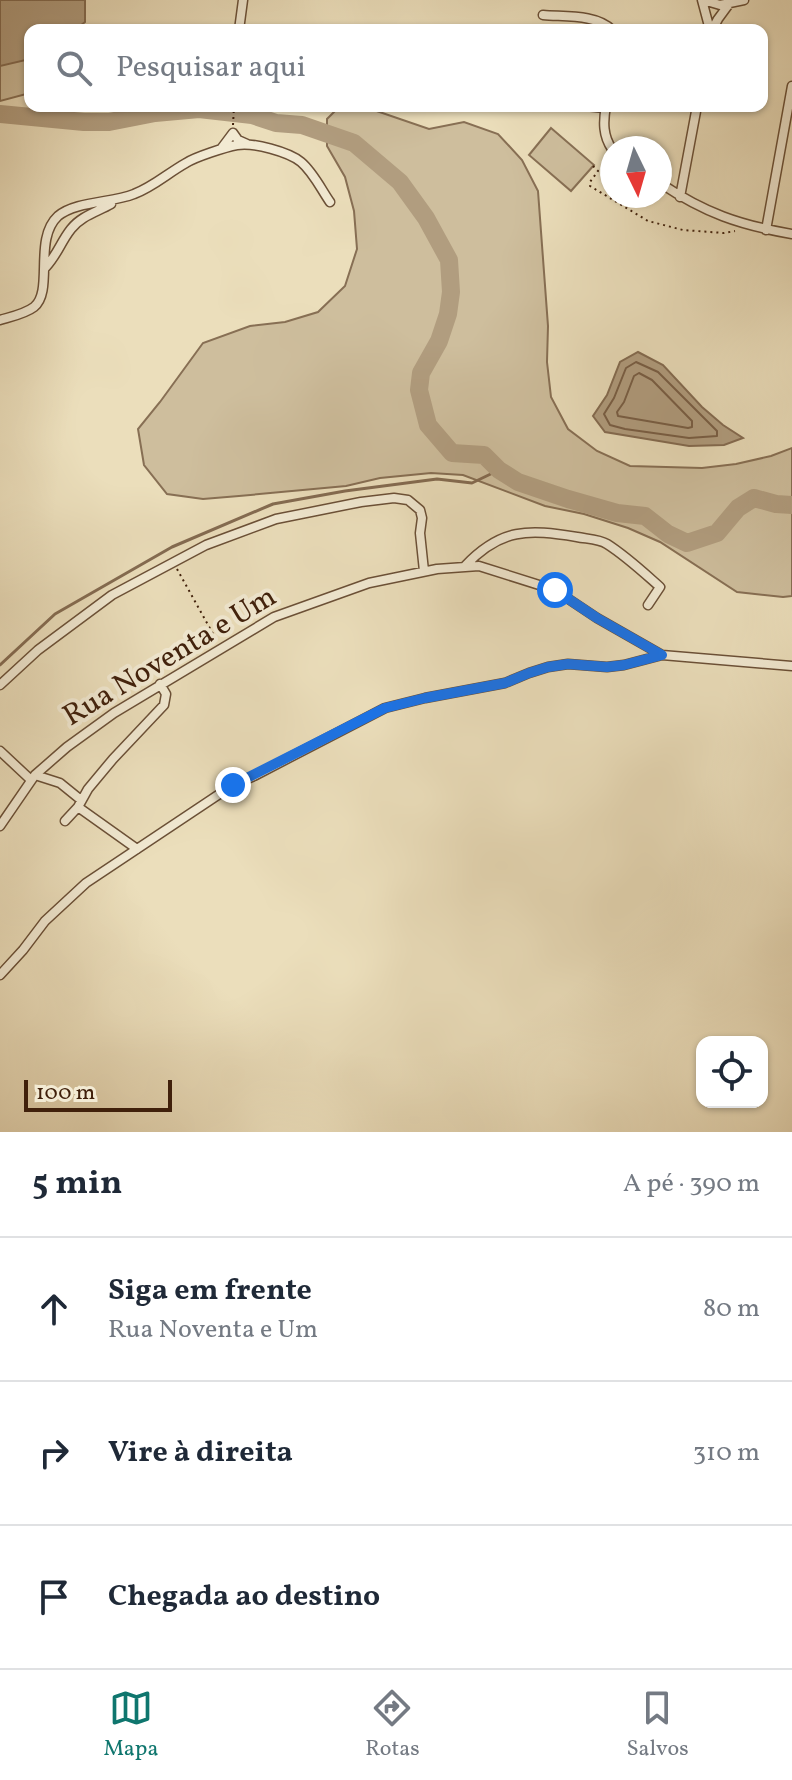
<!DOCTYPE html>
<html lang="pt">
<head>
<meta charset="utf-8">
<style>
  :root { --surface:#fff; --page:#f2f2f3; --text:#1f2937; --muted:#747a83; --line:#e0e1e3; --accent:#0f766e }
  body { margin:0; font-family:Vollkorn,serif; background:var(--page); color:var(--text) }
  .controls { position:absolute; right:24px; bottom:24px; display:grid; overflow:hidden; border-radius:16px; box-shadow:0 2px 6px #0004 }
  .controls button { width:72px; height:72px; display:grid; place-items:center; padding:0; border:0; border-bottom:2px solid var(--line); background:var(--surface); color:var(--text); font:40px sans-serif }
  .compass { position:absolute; left:600px; top:136px; width:72px; height:72px; border-radius:50%; background:var(--surface); box-shadow:0 2px 6px #0004; rotate:175deg }
  .scale { position:absolute; left:24px; bottom:20px; width:148px; box-sizing:border-box; padding-left:8px; border:4px solid #40200b; border-top:0; font-size:22px; line-height:28px; white-space:nowrap; color:#40200b; -webkit-text-stroke:6px #f2ead3; paint-order:stroke }
  .stop { position:absolute; width:24px; height:24px; margin:-18px; border:6px solid #1a73e8; border-radius:50%; background:#fff }
  .stop.end { background:#1a73e8; border-color:#fff; box-shadow:0 2px 8px #0008 }
  .list { margin:0; padding:0; list-style:none }
  h2 { display:flex; justify-content:space-between; align-items:center; height:104px; margin:0; padding:0 32px; font-size:34px }
  h2 small { font-size:26px; font-weight:400; color:var(--muted) }
  .list li { display:grid; grid-template-columns:52px 1fr auto; gap:24px; align-items:center; box-sizing:border-box; height:144px; padding:0 32px; border-top:2px solid var(--line) }
  .list b { display:block; font-size:30px; white-space:nowrap }
  .list p { margin:0; font-size:26px; white-space:nowrap; color:var(--muted) }
  .list em { font-size:26px; font-style:normal; color:var(--muted) }
  .icon { flex:none; width:44px; height:44px; fill:none; stroke:currentColor; stroke-width:2; stroke-linecap:round; stroke-linejoin:round }
  .map { position:relative; flex:none; width:792px; height:1132px; overflow:hidden }
  .search { position:absolute; background:var(--surface); box-shadow:0 2px 6px #0004; left:24px; right:24px; top:24px; height:88px; display:flex; align-items:center; gap:20px; box-sizing:border-box; padding:0 28px; border-radius:16px; color:var(--muted); font-size:30px }
  .sheet { height:536px; background:var(--surface) }
  nav { display:flex; justify-content:space-around; align-items:center; box-sizing:border-box; height:112px; border-top:2px solid var(--line); background:var(--surface); font-size:22px; color:var(--muted) }
  nav a { display:grid; justify-items:center; gap:4px }
  nav .on { color:var(--accent) }
  .map>svg:first-child { display:block }
</style>
</head>
<body>
<div class="map">
<svg width="792" height="1132" viewBox="0 0 792 1132">
  <rect width="100%" height="100%" fill="#ebdebb"/>
  <filter id="stains"><feTurbulence type="fractalNoise" baseFrequency=".0025" numOctaves="4"/><feColorMatrix values="0 0 0 0 .2 0 0 0 0 .09 0 0 0 0 .02 0 0 0 .5 -.17"/></filter>
  <radialGradient id="worn" r=".72"><stop offset=".6" stop-color="#630" stop-opacity="0"/><stop offset="1" stop-color="#630" stop-opacity=".3"/></radialGradient>
  <path fill="#cebe9d" stroke="#876f54" stroke-width="2" d="M0,58h30v35l-30,8z
    M362,106l67,23 35,-7 34,12 24,26 16,31 10,135 -1,36 4,35 17,32 29,22 33,15 72,2 34,-4 35,-8 21,-8v148l-9,1 -46,-5 -77,-50 -32,-14 -44,-14 -39,-8 -82,-31 -32,-2 -51,5 -34,8 -107,10 -36,3 -36,-5 -23,-29 -6,-36 22,-27 43,-59 47,-17 35,-4 33,-10 27,-26 12,-37 -3,-38 -9,-34 -18,-31v-27l12,-12z
    M551,128l43,37 -23,26 -42,-36z"/>
  <path fill="#b19d7f" stroke="#846b51" stroke-width="2" d="M0,0h85v22l-10,8h-45v29l-30,7z
    M638,352l25,13 39,42 21,18 20,13 -19,7 -35,1 -84,-14 -12,-16 14,-21 13,-33z"/>
  <g fill="none" stroke-linecap="round" stroke-linejoin="round">
    <path stroke="#785e45" stroke-width="2" d="M636,362l22,10 59,59v5l-28,2 -64,-9 -15,-4 -6,-11 10,-16 12,-30z
      M639,373l13,7 40,41v6l-4,1 -70,-12 -1,-4 7,-10 10,-26z"/>
    <path stroke="#846b51" stroke-width="3" d="M0,665l55,-51 117,-67 101,-43 72,-13 92,-12 35,4 27,-13"/>
    <path stroke="#b19d7f" stroke-width="18" d="M0,114l84,8h25l46,-9 44,-4 53,6 24,8 26,2 52,18 46,39 26,36 23,42 2,32 -3,22 -9,27 -18,32 -2,17 9,35 24,28 32,2 15,15 19,12 50,17 49,14 28,3 23,18 19,9 30,-10 21,-25 16,-10 22,6 16,1"/>
    <defs>
      <path id="street" d="M702,0l8,30
        M703,0l17,5 24,-5
        M543,15c22,2 53,-1 69,15
        M239,30l4,-30
        M712,30l6,-11 11,-15
        M585,106l20,2
        M606,106c-3,16 -3,30 6,43
        M221,149l12,-16 5,7 9,4
        M660,183c45,30 79,42 132,51
        M680,197l17,-91
        M766,230l26,-144
        M45,268c13,-14 15,-25 26,-39 10,-13 26,-17 40,-25
        M0,320c10,-3 25,-6 34,-13 20,-16 -1,-68 24,-91 18,-15 54,-13 76,-22 19,-7 34,-21 52,-31 9,-6 40,-16 51,-18 16,-3 52,7 64,17 12,10 20,27 29,40
        M465,566c36,-38 63,-37 112,-29 10,2 22,2 30,7 19,12 36,28 53,43l-12,18
        M0,685l38,-35 74,-55 94,-50 70,-26 85,-17 33,-4 14,2 12,10 2,8 -2,15 4,38
        M0,751l31,29
        M35,775l25,8 21,17
        M78,807l59,42
        M65,821l13,-14 10,-18 25,-30 51,-54 2,-11 -6,-10
        M0,826l35,-51 32,-28 47,-34 160,-96 95,-34 68,-14 42,-3 76,24 42,28 65,37
        M0,975l23,-25 22,-29 41,-38 147,-98 21,-9 131,-68 40,-10 80,-15 24,-10 19,-6 20,-3 39,3 17,-2 38,-10 130,11"/>
    </defs>
    <use href="#street" stroke="#6b5037" stroke-width="11"/>
    <path stroke="#40200b" stroke-width="2" stroke-dasharray="2 4" stroke-linecap="butt" d="M233,125l1,-19
      M593,166l5,5 -8,11v4l58,35 35,9 41,3 11,-2
      M652,201l3,-5
      M177,569l40,72"/>
    <use href="#street" stroke="#f2ead3" stroke-width="8"/>
  </g>
  <g fill="none" stroke-linecap="round" stroke-linejoin="round">
    <path stroke="#1a73e8" stroke-width="10" d="M233,785l152,-77 40,-10 80,-15 24,-10 19,-6 20,-3 39,3 17,-2 38,-10 -65,-37 -42,-28"/>
  </g>
  <g text-anchor="middle" dominant-baseline="central" stroke-width="8" stroke-linejoin="round" paint-order="stroke">
    <g font-size="30" fill="#40200b" stroke="#f2ead3">
      <text transform="translate(170 657) rotate(-31)">Rua Noventa e Um</text>
    </g>
  </g>
  <rect width="100%" height="100%" filter="url(#stains)"/>
  <rect width="100%" height="100%" fill="url(#worn)"/>
</svg>
<div class="controls">
<button><svg class="icon" aria-label="locate" viewBox="0 0 24 24"><circle cx="12" cy="12" r="6"/><path d="M12 2v4M12 18v4M2 12h4M18 12h4"/></svg></button>
</div>
<svg class="compass" viewBox="-18 -18 36 36"><path d="M0-13l5 13h-10z" fill="#e53935"/><path d="M0 13l5-13h-10z" fill="#747a83"/></svg>
<div class="scale">100 m</div>
<div class="stop" style="left:555px;top:590px"></div>
<div class="stop end" style="left:233px;top:785px"></div>
<div class="search"><svg class="icon" aria-label="search" viewBox="0 0 24 24"><circle cx="10" cy="10" r="6"/><path d="M15 15l6 6"/></svg>Pesquisar aqui</div>
</div>
<section class="sheet">
<h2>5 min<small>A pé · 390 m</small></h2>
<ul class="list">
<li><svg class="icon" aria-label="ahead" viewBox="0 0 24 24"><path d="M12 20V5M6 11l6-6 6 6"/></svg><div><b>Siga em frente</b><p>Rua Noventa e Um</p></div><em>80 m</em></li>
<li><svg class="icon" aria-label="right" viewBox="0 0 24 24"><path d="M7 20v-9h11M14 6l5 5-5 5"/></svg><div><b>Vire à direita</b></div><em>310 m</em></li>
<li><svg class="icon" aria-label="arrive" viewBox="0 0 24 24"><path d="M6 21V4h12l-3 4 3 4H6"/></svg><div><b>Chegada ao destino</b></div></li>
</ul>
</section>
<nav>
<a class="on"><svg class="icon" aria-label="map" viewBox="0 0 24 24"><path d="M3 6l6-2 6 2 6-2v14l-6 2-6-2-6 2zM9 4v14M15 6v14"/></svg>Mapa</a>
<a><svg class="icon" aria-label="directions" viewBox="0 0 24 24"><path d="M12 3l9 9-9 9-9-9zM9 14v-3h6M13 9l2 2-2 2"/></svg>Rotas</a>
<a><svg class="icon" aria-label="saved" viewBox="0 0 24 24"><path d="M7 4h10v16l-5-4-5 4z"/></svg>Salvos</a>
</nav>
</body>
</html>
